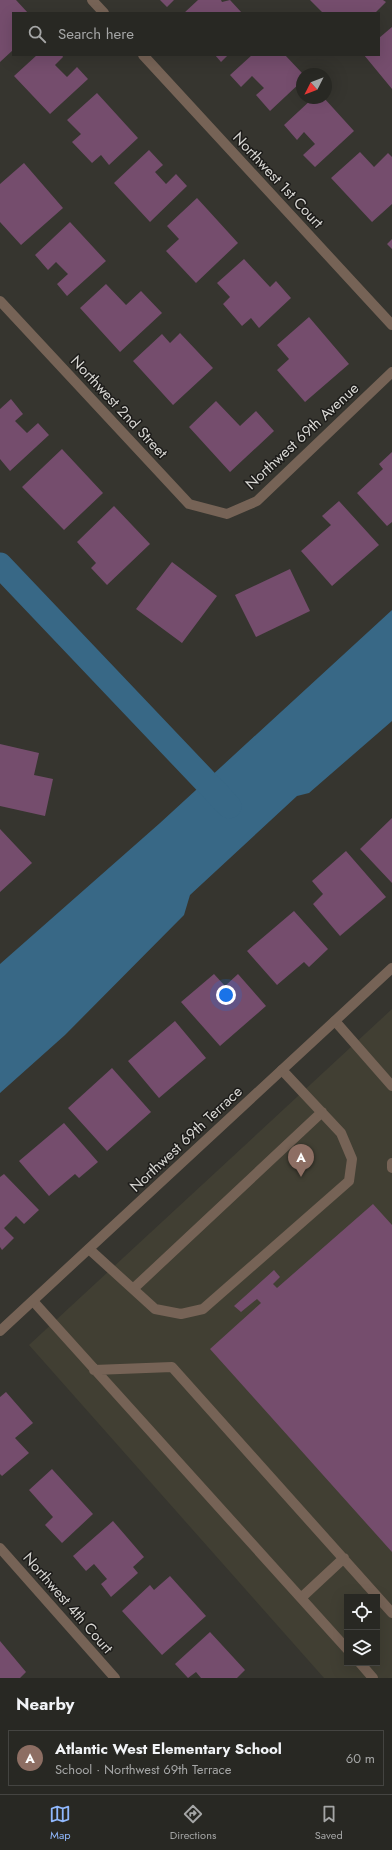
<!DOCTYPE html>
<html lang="en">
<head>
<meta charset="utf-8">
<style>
  :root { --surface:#282823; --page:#30302b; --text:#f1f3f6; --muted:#a5a6a6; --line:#444441; --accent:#90b8fd }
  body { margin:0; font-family:Jost,sans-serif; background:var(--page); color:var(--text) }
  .controls { position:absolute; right:12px; bottom:12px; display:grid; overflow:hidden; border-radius:0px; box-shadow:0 4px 16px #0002 }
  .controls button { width:36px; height:36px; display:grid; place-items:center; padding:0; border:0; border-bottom:1px solid var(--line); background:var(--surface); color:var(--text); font:20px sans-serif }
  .compass { position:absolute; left:296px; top:68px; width:36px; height:36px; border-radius:50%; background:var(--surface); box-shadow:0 4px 16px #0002; rotate:228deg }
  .you { position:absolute; left:226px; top:995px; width:14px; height:14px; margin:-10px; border:3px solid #fff; border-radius:50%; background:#1a73e8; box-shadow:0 0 0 6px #1a73e833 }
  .badge { display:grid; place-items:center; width:26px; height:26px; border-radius:50%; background:var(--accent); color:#fff; font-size:13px; font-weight:700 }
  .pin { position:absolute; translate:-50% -33px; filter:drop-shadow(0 1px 2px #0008) }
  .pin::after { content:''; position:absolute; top:21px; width:14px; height:12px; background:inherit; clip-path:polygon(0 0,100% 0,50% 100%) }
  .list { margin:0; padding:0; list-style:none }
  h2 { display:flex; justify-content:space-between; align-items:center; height:52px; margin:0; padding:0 16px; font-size:17px }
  h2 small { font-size:13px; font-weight:400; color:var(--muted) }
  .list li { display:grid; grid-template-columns:26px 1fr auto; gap:12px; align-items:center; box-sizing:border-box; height:56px; margin:0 8px 8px; padding:0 8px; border:1px solid var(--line); border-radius:0px }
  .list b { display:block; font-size:15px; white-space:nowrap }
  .list p { margin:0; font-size:13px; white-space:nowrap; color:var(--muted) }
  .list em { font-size:13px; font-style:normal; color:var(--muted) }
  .icon { flex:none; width:22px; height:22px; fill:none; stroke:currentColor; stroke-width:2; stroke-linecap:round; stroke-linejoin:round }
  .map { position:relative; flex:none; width:392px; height:1678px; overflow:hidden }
  .search { position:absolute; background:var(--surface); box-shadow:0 4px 16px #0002; left:12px; right:12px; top:12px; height:44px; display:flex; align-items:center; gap:10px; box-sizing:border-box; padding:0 14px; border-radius:0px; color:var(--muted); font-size:15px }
  .sheet { height:116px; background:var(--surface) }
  nav { display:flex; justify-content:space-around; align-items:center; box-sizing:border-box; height:56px; border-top:1px solid var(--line); background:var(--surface); font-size:11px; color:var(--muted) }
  nav a { display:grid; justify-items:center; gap:2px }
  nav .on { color:var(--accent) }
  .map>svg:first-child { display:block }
</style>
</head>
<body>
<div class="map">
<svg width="392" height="1678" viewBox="0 0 392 1678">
  <rect width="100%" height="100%" fill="#36352f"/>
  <path fill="#413f33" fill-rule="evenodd" d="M392,1009v669h-68l-295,-333zM347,1597h30v66h-30z"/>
  <path fill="#386886" d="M392,610v111l-83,72 -12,3 -107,99 -6,20 -119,120 -65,58v-129l160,-141z"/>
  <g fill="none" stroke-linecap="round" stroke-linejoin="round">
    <path stroke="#386886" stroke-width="25" d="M0,565l229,241"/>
  </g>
  <path fill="#754d6d" d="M0,0h16l12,13h-15v37l-13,12z
    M160,0h14l-7,7z
    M198,0h23l1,2 8,-2 12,13h-58z
    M310,0h73l3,2 -11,11h-52z
    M392,27v62l-28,-34h15v-17z
    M37,55h25l1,2 -8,8 12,12 10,-10 11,12 -38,35 -36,-38z
    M215,55h13l-7,7z
    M252,55h33l17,18v8l-32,30 -14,-16 8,-7 -12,-12 -11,11 -11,-12z
    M97,93l41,45 -29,27 -8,-10 -9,8 -20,-21 9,-8 -14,-14z
    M313,98h11l30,33 -39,36 -12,-12 12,-11 -11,-12 -7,8 -13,-15z
    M149,150l14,15 -8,7 11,12 10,-10 11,12 -37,36 -36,-39z
    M360,152l14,15 14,-14 4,4v47l-20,18 -41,-44z
    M24,163l39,45 -42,37 -21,-23v-38z
    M197,198l41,45 -42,40 -30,-32 13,-12 -12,-13z
    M70,222l36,39 -39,35 -10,-12 11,-10 -12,-12 -8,8 -13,-15z
    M392,239v10l-5,-5z
    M244,259l26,28 6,-6 15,17 -32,30 -8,-10 -9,8 -19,-22 7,-7 -13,-14z
    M106,284l20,21 15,-14 21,22 -42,39 -40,-44z
    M309,317l40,47 -44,38 -28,-32 12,-11 -12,-14z
    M180,333l33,35 -40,37 -40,-44 29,-27 8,9z
    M11,399l12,15 -8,7 12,12 11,-10 11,12 -39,36 -10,-12v-50z
    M216,401l24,25 16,-15 18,20 -44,41 -41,-45z
    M62,449l41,44 -39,37 -42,-43z
    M392,452v70l-5,4 -30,-33 26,-24 -4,-5z
    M339,501l40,44 -47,41 -31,-35 30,-26 -9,-9z
    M114,506l36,38 -43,41 -16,-17 5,-5 -19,-21z
    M172,562l45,34 -35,47 -46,-34z
    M290,569l20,42 -54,26 -21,-42z
    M0,744l39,9 -5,22 19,4 -8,37 -45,-10z
    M392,818v65l-32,-34z
    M0,829l32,34 -32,29z
    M346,851l40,46 -46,39 -27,-32 10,-10 -11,-13z
    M294,911l34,38 -19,18 -5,-5 -27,23 -30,-34z
    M214,974l11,12 13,-12 28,32 -46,40 -39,-44z
    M175,1021l31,37 -47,40 -31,-37z
    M112,1068l39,44 -44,39 -39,-43z
    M64,1123l34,39 -19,16 -4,-4 -26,22 -30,-35z
    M4,1174l35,36 -15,14 -8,-8 -12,12 10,10 -12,12 -2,-3v-70z
    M373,1204l19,21v327l-182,-203 51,-46 -4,-4 -16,13 -7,-6 40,-36 6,7 -7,7 4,4z
    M6,1392l27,31 -18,15 14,15 -27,23 -2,-2v-77z
    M52,1469l41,45 -31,29 -17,-18 8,-8 -24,-27z
    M113,1521l31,36 -11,10 5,6 -27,24 -10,-13 6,-5 -13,-15 -8,7 -13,-15z
    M170,1576l36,40 -44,39 -40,-44 28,-26 4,5z
    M210,1632l35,38 -8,8h-36l-5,-6 -8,6 -13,-14z
    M0,1641l26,31 -6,6h-20z"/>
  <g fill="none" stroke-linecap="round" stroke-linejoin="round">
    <path stroke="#766356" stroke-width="10" d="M335,1021l57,65
      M392,1163v5
      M89,1249l66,60 26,5 22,-5 146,-128 3,-22 -11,-26 -59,-63
      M133,1289l189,-177
      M33,1301l314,348
      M94,1370l78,-3 220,246
      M301,1598l43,-40
      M360,1663l13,15"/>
    <path stroke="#766356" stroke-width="10" d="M92,0l12,13
      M143,55l249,270
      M0,301l189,203 38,10 30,-13 135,-129
      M0,1331l392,-363
      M0,1548l115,130"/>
  </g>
  <g text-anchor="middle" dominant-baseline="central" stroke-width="3" stroke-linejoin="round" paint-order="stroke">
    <g font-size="15" fill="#d7d6d2" stroke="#1d1c1a">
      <text transform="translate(278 180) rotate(47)">Northwest 1st Court</text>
      <text transform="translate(119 407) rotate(47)">Northwest 2nd Street</text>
      <text transform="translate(302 436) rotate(-43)">Northwest 69th Avenue</text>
      <text transform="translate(186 1139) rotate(-43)">Northwest 69th Terrace</text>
      <text transform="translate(68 1603) rotate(49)">Northwest 4th Court</text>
    </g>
  </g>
</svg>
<div class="controls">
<button><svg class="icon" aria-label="locate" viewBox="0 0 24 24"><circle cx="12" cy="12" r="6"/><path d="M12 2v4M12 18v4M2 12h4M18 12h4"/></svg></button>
<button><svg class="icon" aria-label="layers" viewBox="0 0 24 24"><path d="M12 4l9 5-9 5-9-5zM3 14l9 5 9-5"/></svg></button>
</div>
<svg class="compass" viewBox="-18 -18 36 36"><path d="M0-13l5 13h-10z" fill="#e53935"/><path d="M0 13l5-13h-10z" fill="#a5a6a6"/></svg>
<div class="you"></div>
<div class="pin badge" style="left:301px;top:1177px;background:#8d6e63">A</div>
<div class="search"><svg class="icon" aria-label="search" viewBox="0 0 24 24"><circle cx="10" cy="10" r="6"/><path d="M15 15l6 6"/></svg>Search here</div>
</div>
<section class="sheet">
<h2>Nearby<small></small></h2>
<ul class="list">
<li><span class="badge" style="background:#8d6e63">A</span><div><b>Atlantic West Elementary School</b><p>School · Northwest 69th Terrace</p></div><em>60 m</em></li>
</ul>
</section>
<nav>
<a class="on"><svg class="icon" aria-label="map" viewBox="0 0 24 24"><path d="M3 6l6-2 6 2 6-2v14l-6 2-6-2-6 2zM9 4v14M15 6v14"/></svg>Map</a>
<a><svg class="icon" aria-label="directions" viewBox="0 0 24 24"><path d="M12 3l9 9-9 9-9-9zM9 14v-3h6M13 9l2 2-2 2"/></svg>Directions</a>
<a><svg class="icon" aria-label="saved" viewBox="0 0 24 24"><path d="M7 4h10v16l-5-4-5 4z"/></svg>Saved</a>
</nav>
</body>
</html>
